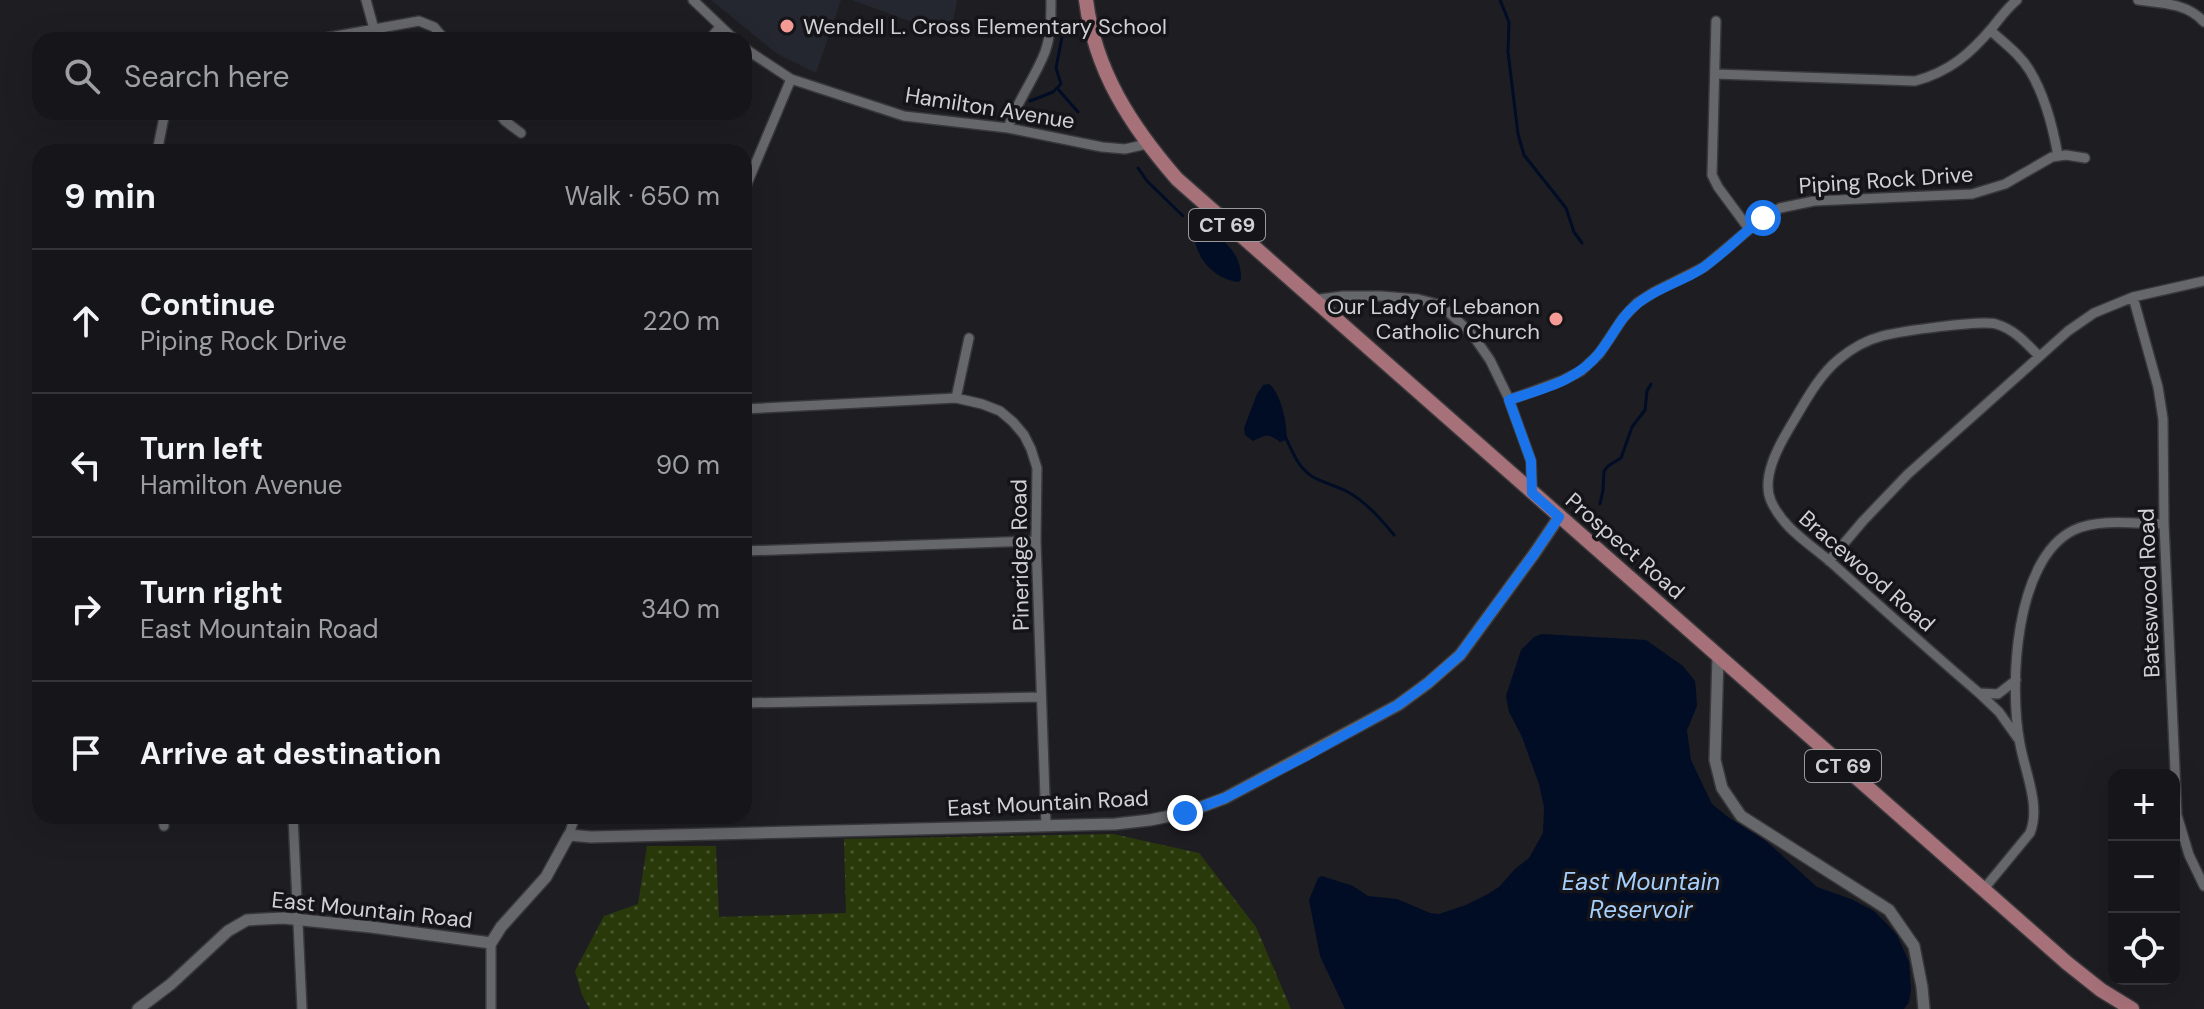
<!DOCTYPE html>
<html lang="en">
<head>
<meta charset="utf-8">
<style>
  :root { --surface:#16161a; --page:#1f1f23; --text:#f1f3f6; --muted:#9e9fa2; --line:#353539 }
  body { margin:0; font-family:"DM Sans",sans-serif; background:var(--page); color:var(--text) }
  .controls { position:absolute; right:24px; bottom:24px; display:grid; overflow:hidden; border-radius:16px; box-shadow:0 8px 32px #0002 }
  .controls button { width:72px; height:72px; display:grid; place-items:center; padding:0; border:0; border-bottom:2px solid var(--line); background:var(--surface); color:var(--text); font:40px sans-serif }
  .stop { position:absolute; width:24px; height:24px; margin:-18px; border:6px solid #1a73e8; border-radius:50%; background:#fff }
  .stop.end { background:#1a73e8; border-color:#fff; box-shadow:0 2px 8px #0008 }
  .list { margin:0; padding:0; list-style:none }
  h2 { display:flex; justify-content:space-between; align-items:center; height:104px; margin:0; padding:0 32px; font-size:34px }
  h2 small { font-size:26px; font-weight:400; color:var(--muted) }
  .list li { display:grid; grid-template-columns:52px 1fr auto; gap:24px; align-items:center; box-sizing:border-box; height:144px; padding:0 32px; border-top:2px solid var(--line) }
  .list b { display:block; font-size:30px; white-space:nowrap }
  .list p { margin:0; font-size:26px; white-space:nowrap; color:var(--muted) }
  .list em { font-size:26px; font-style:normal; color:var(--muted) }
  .icon { flex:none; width:44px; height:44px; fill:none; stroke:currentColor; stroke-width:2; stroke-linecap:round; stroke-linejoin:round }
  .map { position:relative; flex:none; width:2204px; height:1009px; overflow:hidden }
  .search { position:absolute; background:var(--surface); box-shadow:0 8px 32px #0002; left:32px; top:32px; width:720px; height:88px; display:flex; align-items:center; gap:20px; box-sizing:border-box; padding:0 28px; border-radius:24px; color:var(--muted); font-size:30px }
  .panel { position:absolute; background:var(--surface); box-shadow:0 8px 32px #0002; left:32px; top:144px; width:720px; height:680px; border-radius:24px }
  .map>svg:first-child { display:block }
</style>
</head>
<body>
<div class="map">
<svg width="2204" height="1009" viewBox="0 0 2204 1009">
  <defs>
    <pattern id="grass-dots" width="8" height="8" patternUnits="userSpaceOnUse" patternTransform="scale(2)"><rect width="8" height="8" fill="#2a390a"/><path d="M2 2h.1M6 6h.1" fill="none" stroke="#48552d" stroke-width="1.8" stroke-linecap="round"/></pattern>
  </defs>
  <rect width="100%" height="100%" fill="#1e1e22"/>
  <path fill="#252730" d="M711,0h130l-25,73 -40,-20z
    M852,0h105l-6,32 -28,-6z"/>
  <path fill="url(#grass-dots)" d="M1113,834l86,19 57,74 35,82h-701l-8,-14 -7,-24 29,-55 34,-12 9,-58h69l3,71 127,-4 -2,-74z"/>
  <path fill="#000d25" d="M1198,226c24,10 44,26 43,54l-3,2c-26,-3 -47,-29 -43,-54z
    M1269,384c11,7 20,43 17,56l-6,2c-12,-9 -14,-7 -27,-1l-8,-6 -1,-7 13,-34 6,-9z
    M1542,634l104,6 37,26 12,15 1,9 1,16 -10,24 4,30 21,44 16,13 38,24 51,46 34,12 23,12 11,11 12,13 12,27 2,28 -2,12 -5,7h-559l-25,-53 -11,-56 9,-22 4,-2 31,10 15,10 29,3 33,14 9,1 27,-9 22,-11 11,-7 16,-18 14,-11 14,-25 1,-26 -5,-23 -17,-47 -13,-25 -3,-16 15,-46 13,-13z"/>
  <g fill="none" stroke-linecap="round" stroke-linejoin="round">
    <path stroke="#000d25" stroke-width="3" d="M1500,0l9,22 -1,30 10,82 6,21 42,53 8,24 8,11
      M1057,88l21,24
      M1030,101l23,-9 8,-8 -5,-16 7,-36
      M1138,168l9,13 36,35
      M1285,436c7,15 13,32 28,41 11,6 24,9 35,15 19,11 32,26 46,43
      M1600,504l3,-14 1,-19 4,-5 13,-8 11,-31 13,-17 2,-19 4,-7"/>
    <defs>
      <path id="minor" d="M366,0l8,29
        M693,0l42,40
        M2138,0c23,3 49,3 66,22
        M1716,21l-4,154 6,12 31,42
        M1990,30c14,13 30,24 40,41 15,25 23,56 28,85
        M314,40l105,-19 15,6 11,13
        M709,40l11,-13
        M744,48l47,31 113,37 104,12 94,19 23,2 22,-5
        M1715,74l200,7c34,-9 55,-27 77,-53 8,-10 15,-20 25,-28
        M498,112l7,9 16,12
        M1008,128c9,-27 27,-50 37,-76 6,-17 6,-34 6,-52
        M157,152l8,-40
        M744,191l47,-112
        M2133,297l25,90 5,32 1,105 13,291 12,40 15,31
        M1312,300l31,-4h38l37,3 23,6 31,29 18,26 18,37 23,64 1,31
        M956,398l13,-60
        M1509,400l52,-19 20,-10 18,-17 24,-36 14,-15 17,-11 50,-25 54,-45 22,-14 34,-7 158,-7 33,-10 47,-27 14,-2 19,3
        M744,409l212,-11 26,6 18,7 13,11 11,13 7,14 6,19 -1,73 10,285
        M744,551l292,-10
        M1829,561l34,-40 45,-47 160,-143 26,-18 39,-16 71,-16
        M1979,693l19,1 18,-14
        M744,703l297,-6
        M2019,740l-20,-28 -20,-19c-49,-42 -97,-85 -145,-128 -23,-21 -50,-35 -63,-64 -10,-23 7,-54 19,-74 14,-23 28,-51 49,-68 12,-10 28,-19 43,-23 20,-5 97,-16 114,-12 18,5 30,19 43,32
        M163,816l1,10
        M293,816l9,193
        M569,835l6,-19
        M1983,890l47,-57c11,-27 -5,-61 -10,-89 -11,-57 -6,-185 54,-214 26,-12 63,-6 90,-6
        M491,1009v-66"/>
      <path id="tertiary" d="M1718,656l-3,104 7,28 19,28 148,94 25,36 8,41 2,22
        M138,1009l33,-25 57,-53 19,-11 36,-2 88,9 120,16 10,-16 45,-50 23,-42 22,2 524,-13 35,-4 35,-7 40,-15 173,-93 30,-22 32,-28 74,-101 25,-37"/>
      <path id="primary" d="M1086,0c9,71 45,126 91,179l890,784 34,27 31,19"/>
    </defs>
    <use href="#minor" stroke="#38383b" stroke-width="12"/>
    <use href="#tertiary" stroke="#38383b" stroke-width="14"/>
    <use href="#primary" stroke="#38383b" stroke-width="17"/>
    <use href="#minor" stroke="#66676b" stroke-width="9"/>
    <use href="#tertiary" stroke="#66676b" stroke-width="11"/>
    <use href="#primary" stroke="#a77179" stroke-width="14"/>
  </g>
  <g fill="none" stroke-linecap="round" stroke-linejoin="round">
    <path stroke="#1a73e8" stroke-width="10" d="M1185,813l40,-15 83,-43 90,-50 30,-22 32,-28 74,-101 25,-37 -27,-24 -1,-32 -22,-61c32,-11 69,-19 91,-48 13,-16 20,-35 37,-48 19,-16 44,-22 64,-35 23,-15 40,-35 62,-51"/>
  </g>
  <g fill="#f59b96" stroke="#151519" stroke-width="3">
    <circle cx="787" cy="26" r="8"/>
    <circle cx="1556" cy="319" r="8"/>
  </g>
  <g text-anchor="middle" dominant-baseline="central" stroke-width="7" stroke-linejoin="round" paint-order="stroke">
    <g fill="#151519" stroke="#99999c" stroke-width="2">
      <rect x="1189" y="209" width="76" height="32" rx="6"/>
      <rect x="1805" y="750" width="76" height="32" rx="6"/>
    </g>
    <g font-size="20" font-weight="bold" fill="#d1d1d4">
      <text x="1227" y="225">CT 69</text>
      <text x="1843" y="766">CT 69</text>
    </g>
    <g font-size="22" fill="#d1d1d4" stroke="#151519" text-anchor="start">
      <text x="803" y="26">Wendell L. Cross Elementary School</text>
      <text x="1540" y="306" text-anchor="end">Our Lady of Lebanon<tspan x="1540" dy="25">Catholic Church</tspan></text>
    </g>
    <g font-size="22" fill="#d1d1d4" stroke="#151519">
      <text transform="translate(990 108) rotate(9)">Hamilton Avenue</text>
      <text transform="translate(1886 180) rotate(-4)">Piping Rock Drive</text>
      <text transform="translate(1625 546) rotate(41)">Prospect Road</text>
      <text transform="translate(1020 555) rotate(-91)">Pineridge Road</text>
      <text transform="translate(1867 571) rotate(41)">Bracewood Road</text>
      <text transform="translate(2149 593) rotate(-92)">Bateswood Road</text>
      <text transform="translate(1048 803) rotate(-3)">East Mountain Road</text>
      <text transform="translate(372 910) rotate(6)">East Mountain Road</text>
    </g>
    <g font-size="24" font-style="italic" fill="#a6cefa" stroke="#151519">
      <text x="1641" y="881">East Mountain<tspan x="1641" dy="28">Reservoir</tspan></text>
    </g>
  </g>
</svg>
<div class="controls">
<button>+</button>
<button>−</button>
<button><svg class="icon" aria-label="locate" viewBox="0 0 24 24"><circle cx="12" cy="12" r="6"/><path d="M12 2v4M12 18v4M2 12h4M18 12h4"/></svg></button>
</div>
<div class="stop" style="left:1763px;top:218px"></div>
<div class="stop end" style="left:1185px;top:813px"></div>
<div class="search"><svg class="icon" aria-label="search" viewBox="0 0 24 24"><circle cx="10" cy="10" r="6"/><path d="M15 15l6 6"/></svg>Search here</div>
<section class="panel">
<h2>9 min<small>Walk · 650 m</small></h2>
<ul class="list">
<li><svg class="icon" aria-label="ahead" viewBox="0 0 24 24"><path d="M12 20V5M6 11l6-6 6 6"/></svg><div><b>Continue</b><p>Piping Rock Drive</p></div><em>220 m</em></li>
<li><svg class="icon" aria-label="left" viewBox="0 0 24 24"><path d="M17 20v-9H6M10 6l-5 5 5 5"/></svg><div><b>Turn left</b><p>Hamilton Avenue</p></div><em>90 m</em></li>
<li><svg class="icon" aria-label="right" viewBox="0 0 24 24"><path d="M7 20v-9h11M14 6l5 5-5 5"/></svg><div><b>Turn right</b><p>East Mountain Road</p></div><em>340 m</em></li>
<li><svg class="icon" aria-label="arrive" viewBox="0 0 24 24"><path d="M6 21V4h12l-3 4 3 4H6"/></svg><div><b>Arrive at destination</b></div></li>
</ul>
</section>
</div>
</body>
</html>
